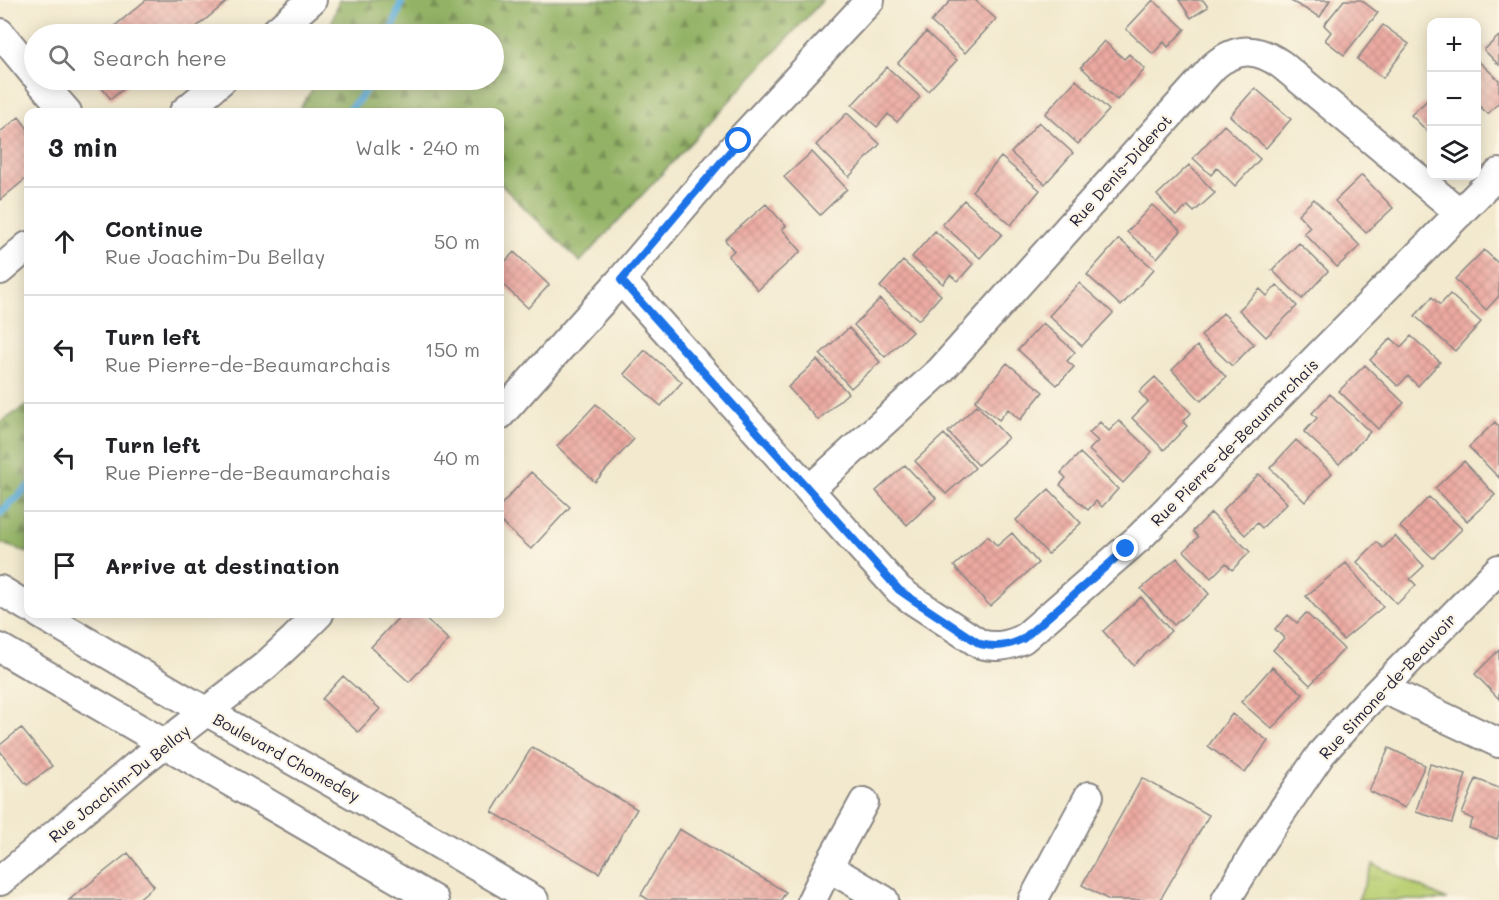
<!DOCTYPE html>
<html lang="en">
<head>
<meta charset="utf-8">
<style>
  :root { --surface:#fff; --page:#f2f2f2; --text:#202124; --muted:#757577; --line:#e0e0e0 }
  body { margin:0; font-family:Mali,sans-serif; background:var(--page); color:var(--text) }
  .controls { position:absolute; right:18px; top:18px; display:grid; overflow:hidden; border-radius:12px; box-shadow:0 3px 15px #0003 }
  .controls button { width:54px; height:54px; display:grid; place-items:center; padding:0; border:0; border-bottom:2px solid var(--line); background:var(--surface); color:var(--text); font:30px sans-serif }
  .stop { position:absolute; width:18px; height:18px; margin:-14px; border:4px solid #1a73e8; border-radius:50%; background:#fff }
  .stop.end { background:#1a73e8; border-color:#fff; box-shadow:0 2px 6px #0008 }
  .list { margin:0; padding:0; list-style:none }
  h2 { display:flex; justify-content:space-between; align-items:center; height:78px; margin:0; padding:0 24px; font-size:26px }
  h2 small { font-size:20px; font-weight:400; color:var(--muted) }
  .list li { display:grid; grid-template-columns:39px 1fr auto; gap:18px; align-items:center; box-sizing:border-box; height:108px; padding:0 24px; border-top:2px solid var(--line) }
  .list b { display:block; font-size:22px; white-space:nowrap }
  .list p { margin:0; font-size:20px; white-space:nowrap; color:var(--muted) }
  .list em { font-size:20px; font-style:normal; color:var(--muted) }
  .icon { flex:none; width:33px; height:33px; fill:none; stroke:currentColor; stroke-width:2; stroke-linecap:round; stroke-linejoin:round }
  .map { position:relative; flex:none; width:1499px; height:900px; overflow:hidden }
  .search { position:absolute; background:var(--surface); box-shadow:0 3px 15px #0003; left:24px; top:24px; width:480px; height:66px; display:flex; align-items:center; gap:15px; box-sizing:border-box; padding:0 21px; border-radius:33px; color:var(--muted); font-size:22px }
  .panel { position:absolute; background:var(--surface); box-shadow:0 3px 15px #0003; left:24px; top:108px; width:480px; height:510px; border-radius:12px }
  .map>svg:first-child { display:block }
</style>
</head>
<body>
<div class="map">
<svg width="1499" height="900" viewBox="0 0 1499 900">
  <defs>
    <pattern id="grass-tufts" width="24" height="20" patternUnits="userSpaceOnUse" patternTransform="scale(1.5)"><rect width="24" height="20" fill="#bacf73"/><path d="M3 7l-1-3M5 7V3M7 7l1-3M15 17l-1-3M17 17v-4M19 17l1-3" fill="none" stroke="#a0b164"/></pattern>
    <pattern id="forest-firs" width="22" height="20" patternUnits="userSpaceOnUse" patternTransform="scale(1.5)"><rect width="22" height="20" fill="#93b265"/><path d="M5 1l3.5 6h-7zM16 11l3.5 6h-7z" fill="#789054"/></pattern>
    <pattern id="building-cross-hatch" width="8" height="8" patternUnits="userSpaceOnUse" patternTransform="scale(1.5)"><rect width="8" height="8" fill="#eba9a0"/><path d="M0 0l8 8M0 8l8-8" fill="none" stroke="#c9918b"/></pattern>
  </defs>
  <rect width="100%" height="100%" fill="#fcf5e5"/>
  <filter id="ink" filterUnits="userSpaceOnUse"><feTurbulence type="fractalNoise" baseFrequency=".0167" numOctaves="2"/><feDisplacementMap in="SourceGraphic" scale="12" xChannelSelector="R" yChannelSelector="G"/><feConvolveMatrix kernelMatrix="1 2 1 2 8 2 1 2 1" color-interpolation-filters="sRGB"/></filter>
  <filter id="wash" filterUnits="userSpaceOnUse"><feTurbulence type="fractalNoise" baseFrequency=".008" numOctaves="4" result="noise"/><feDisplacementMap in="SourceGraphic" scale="24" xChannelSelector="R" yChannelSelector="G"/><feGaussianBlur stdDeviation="1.35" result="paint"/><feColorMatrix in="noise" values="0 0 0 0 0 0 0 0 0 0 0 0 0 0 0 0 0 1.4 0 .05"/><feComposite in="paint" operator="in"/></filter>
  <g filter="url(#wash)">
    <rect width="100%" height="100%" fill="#f2e9ce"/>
    <path fill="url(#grass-tufts)" stroke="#6e7857" stroke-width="1.5" d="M1373,864l74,36h-89z"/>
    <path fill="url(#forest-firs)" stroke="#5a6a50" stroke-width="1.5" d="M339,0h484l-243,262 -80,-78v-72h-203l15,-22 3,-10h179v-46h-166z
      M28,405v148l-28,-10v-121z"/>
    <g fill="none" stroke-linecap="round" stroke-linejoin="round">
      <path stroke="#5dadd8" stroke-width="8" d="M391,34l11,-34
        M347,112l14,-15 9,-17
        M0,513l28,-26"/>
    </g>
    <g id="blocks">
      <path fill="url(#building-cross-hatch)" d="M146,0h83l-41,34h-83z
        M951,0h24l21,19 -31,34 -34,-31z
        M1153,0l32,29 -17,18 -4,-5 -11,12 -27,-25z
        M1179,0h24l5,7 -17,11z
        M1289,0h41l-10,17z
        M1344,0h17l17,13 -34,42 -19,-15 6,-8 -7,-7z
        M1383,25l26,19 -26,34 -26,-19z
        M926,32l31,28 -29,31 -30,-28z
        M1499,36v29l-15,-15z
        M1104,41l20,18 5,-5 16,15 -28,31 -36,-33z
        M1476,59l23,21v22l-11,12 -12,-11z
        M887,67l33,30 -23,25 -9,-8 -11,13 -25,-22z
        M95,80h39l-23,19z
        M1076,80l33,30 -31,34 -33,-30z
        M1255,88l36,31 -25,29 -36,-32z
        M1432,96v40l-21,-21z
        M847,113l33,31 -31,33 -33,-32z
        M19,117l9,12v48l-28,23v-68z
        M1039,122l34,31 -28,31 -34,-31z
        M1224,125l36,34 -25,27 -18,-18 -6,7 -18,-17z
        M812,152l35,37 -27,26 -36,-38z
        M1001,157l39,33 -29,35 -39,-34z
        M1189,165l26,28 -21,19 -6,-6 -12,10 -19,-21z
        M1362,175l31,33 -27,25 -31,-32z
        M1314,199l46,47 -23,21 -33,-34 6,-6 -12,-13z
        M964,200l38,34 -22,24 -38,-34z
        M766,204l20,22 -4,3 19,22 -43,39 -30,-34 6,-5 -9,-11z
        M1152,205l29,26 -24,27 -30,-26z
        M935,231l38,33 -15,17 -8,-6 -7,9 -31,-27z
        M1119,239l35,30 -33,37 -34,-31z
        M1299,243l29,28 -26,28 -30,-29z
        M1484,250l15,14v32l-13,14 -31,-31z
        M514,252l35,33 -21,23 -28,-26v-15z
        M903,261l38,34 -22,25 -39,-33z
        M1079,283l34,30 -31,33 -33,-30z
        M1277,285l20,21 -31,31 -27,-27 21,-21 7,7z
        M1450,294l31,28 -26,29 -40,-35 17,-19 8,8z
        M880,299l32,33 -27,25 -31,-32z
        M1223,313l31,31 -22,22 -31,-30z
        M1043,323l32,29 -8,9 7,6 -17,18 -39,-35z
        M849,328l31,34 -29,26 -31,-34z
        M1411,336l29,26 -22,24 -10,-10 -10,10 -28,-26 21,-22 10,9z
        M1197,346l29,31 -25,24 -29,-31z
        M645,350l37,32 -21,24 -37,-32z
        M817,360l31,33 -30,27 -30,-33z
        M1007,363l36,29 -23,28 -12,-11 -9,11 -24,-19z
        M1365,365l39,38 -26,26 -39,-38z
        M1155,377l36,36 -8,9 4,4 -23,24 -32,-32 16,-16 -9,-10z
        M1330,394l40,38 -31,32 -35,-32 13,-14 -5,-5z
        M596,404l38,35 -39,43 -38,-36z
        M977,405l31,33 -30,27 -30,-33z
        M1119,421l33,31 -29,31 -34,-33 9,-9 -9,-8 11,-11 9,9z
        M1495,422l4,5v51l-30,-31z
        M944,434l31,34 -29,26 -31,-33z
        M1296,440l36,33 -27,29 -35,-34z
        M1080,453l38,36 -16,18 -6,-6 -8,9 -28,-25 6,-7 -5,-5z
        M1464,461l31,34 -28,26 -32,-33z
        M905,465l31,33 -29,27 -31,-34z
        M531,472l39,35 -39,42 -31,-28v-15z
        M1259,474l28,29 -25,25 -5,-5 -12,12 -23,-24z
        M1049,489l32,34 -33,31 -32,-34z
        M1429,497l33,32 -29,29 -33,-31z
        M1211,513l39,39 -18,18 -6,-7 -15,15 -27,-27 14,-14 -5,-6z
        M1012,533l26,30 -48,43 -36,-40 34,-30 9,10z
        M1395,536l29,30 -14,13 6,6 -19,19 -40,-42 20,-20 6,6z
        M1177,558l32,36 -35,31 -33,-36z
        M1346,563l37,44 -40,33 -37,-44z
        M1141,597l30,34 -38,34 -30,-34z
        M1306,613l38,36 -34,36 -37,-35 11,-12 -9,-9 13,-14 9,8z
        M402,614h18l29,26 -40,42 -38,-35z
        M1499,650v49l-24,-25z
        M1272,667l31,27 -31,35 -31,-27z
        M343,676l37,33 -22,23 -36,-33z
        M1232,714l36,27 -23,32 -37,-27z
        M21,728l31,38 -25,19 -27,-34v-6z
        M532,747l105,62 -38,64 -107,-61z
        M1389,748l36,17 -20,43 -36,-17z
        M1430,764l36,10 -14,49 -36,-11z
        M1142,778l67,37 -49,85h-51l-27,-15z
        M1476,779l23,9v46l-2,5 -28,-11 4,-9 -11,-5z
        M679,829l107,63 -5,8h-132l-8,-5z
        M128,853l26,33 -17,14h-68z"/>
    </g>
  </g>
  <g filter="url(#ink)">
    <use href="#blocks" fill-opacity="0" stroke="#8a8684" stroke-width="1.5"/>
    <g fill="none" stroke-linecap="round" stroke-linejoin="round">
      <defs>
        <path id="minor" d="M0,33l34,41
          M273,34l39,-34
          M39,80l28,32
          M184,112l38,-32
          M0,270l28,-24
          M621,280l278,310 12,9 69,45c16,4 28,2 43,-5l117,-102 359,-364
          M500,415l121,-135 118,-139 131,-141
          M810,489l131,-119 273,-304c24,-20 44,-18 68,-1l178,148
          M0,590l28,17
          M40,614l141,83 203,115 150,88
          M0,648l434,252
          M1382,688l117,55
          M828,867l56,33
          M0,881l136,-115 129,-100 29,-27 25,-25
          M812,900l16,-33 36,-65
          M1033,900l56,-104
          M1226,900l37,-61 58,-85 42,-47 136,-138"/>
      </defs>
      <use href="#minor" stroke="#8a8684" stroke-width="32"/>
      <use href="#minor" stroke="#fff" stroke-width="28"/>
    </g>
  </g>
  <g fill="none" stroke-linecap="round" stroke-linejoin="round" filter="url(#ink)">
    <path stroke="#1a73e8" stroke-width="8" d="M739,141l-118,139 278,310 13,9 68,45c16,4 28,2 43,-5l103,-90"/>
  </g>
  <g text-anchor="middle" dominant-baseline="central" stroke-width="4.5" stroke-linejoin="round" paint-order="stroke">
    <g font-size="16" fill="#22223b" stroke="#fcf5e5">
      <text transform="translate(1120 170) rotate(-48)">Rue Denis-Diderot</text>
      <text transform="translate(1234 442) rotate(-45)">Rue Pierre-de-Beaumarchais</text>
      <text transform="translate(1387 686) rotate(-47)">Rue Simone-de-Beauvoir</text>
      <text transform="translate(287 757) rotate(29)">Boulevard Chomedey</text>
      <text transform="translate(119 783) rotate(-39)">Rue Joachim-Du Bellay</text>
    </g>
  </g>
</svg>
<div class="controls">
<button>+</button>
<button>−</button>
<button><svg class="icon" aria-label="layers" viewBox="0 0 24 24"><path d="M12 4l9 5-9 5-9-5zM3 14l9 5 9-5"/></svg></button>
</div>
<div class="stop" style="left:739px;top:141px"></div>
<div class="stop end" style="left:1126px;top:549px"></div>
<div class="search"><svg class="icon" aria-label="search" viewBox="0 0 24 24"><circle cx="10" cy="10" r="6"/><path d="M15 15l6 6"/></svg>Search here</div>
<section class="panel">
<h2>3 min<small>Walk · 240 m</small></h2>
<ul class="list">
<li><svg class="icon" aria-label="ahead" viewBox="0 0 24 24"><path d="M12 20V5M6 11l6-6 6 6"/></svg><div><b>Continue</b><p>Rue Joachim-Du Bellay</p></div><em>50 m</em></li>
<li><svg class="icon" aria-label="left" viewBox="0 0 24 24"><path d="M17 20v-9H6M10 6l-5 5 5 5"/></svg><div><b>Turn left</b><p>Rue Pierre-de-Beaumarchais</p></div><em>150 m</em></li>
<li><svg class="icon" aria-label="left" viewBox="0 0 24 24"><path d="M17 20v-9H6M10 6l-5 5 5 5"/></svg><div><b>Turn left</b><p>Rue Pierre-de-Beaumarchais</p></div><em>40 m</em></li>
<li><svg class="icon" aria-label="arrive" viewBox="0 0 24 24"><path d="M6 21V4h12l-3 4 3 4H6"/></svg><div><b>Arrive at destination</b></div></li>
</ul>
</section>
</div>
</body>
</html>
